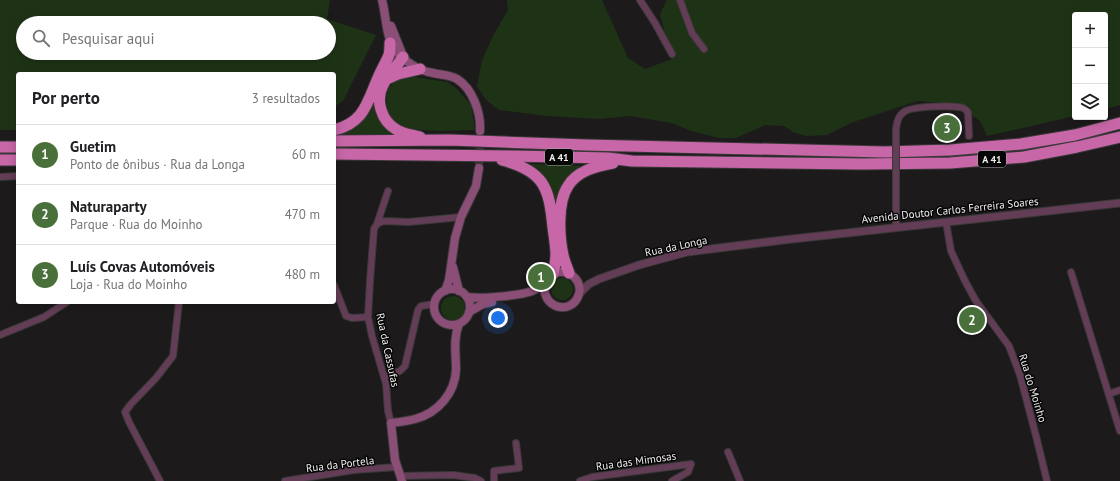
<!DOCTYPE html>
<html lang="pt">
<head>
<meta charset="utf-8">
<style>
  :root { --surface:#fff; --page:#f6f6f6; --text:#202124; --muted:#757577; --line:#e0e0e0; --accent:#49703a }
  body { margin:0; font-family:"PT Sans",sans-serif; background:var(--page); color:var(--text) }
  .controls { position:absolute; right:12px; top:12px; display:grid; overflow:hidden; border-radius:4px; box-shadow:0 2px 10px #0003 }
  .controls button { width:36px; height:36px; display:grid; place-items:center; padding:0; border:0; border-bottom:1px solid var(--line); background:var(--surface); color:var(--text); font:20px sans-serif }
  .you { position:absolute; left:498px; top:318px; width:14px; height:14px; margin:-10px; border:3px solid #fff; border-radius:50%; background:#1a73e8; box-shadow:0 0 0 6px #1a73e833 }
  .badge { display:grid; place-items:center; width:26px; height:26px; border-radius:50%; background:var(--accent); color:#fff; font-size:13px; font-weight:700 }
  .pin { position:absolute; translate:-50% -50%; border:2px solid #fff; box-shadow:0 1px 4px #0006 }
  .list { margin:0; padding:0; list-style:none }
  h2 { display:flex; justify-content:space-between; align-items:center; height:52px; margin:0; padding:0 16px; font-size:17px }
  h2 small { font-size:13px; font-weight:400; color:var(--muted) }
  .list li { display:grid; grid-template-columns:26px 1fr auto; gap:12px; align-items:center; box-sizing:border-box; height:60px; padding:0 16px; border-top:1px solid var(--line) }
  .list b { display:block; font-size:15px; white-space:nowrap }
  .list p { margin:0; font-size:13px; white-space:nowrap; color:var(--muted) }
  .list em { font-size:13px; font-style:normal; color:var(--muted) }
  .icon { flex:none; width:22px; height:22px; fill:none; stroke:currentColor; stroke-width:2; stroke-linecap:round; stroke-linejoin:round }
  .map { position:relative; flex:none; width:1120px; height:481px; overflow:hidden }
  .search { position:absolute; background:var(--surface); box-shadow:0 2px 10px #0003; left:16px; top:16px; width:320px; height:44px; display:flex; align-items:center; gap:10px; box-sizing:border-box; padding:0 14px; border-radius:22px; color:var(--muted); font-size:15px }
  .panel { position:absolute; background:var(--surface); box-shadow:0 2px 10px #0003; left:16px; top:72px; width:320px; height:232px; border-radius:4px }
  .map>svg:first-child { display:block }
</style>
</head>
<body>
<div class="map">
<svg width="1120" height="481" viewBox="0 0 1120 481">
  <rect width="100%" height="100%" fill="#1d1a1c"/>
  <path fill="#1e3316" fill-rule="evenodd" d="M0,0h330l-3,19 49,16 -33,66 -9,6v-33h-316v56h-18zM23,23h306v30h-306z
    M507,0h95l26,58 17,11 27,-10 -12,-45 7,-14h453v105l-15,4v-94h-30v101l-88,20 -7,-15 -21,-15 -18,-3 -23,-2 -65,21 -26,13 -21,1 -13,-4 -9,-6 -19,-1 -29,13h-17l-28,-7 -19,-8 -42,-7 -31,3 -51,-3 -49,-6 -13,-10 -9,-14 5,-26 11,-24 15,-26z
    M408,76l39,6 9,6 15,17 4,25c-21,0 -71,6 -84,-13 -6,-9 -5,-19 -3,-28l9,-10z
    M377,95l20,40 -55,-1c18,-9 28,-20 35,-39z
    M526,164l64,2 -9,4 -25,45z
    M551 289a11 11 0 1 1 22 0a11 11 0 1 1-22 0Z
    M441 308a12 12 0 1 1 24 0a12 12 0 1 1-24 0Z"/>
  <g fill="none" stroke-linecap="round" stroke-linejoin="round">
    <path stroke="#3d3a3c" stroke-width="8" stroke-dasharray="8 4" stroke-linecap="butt" d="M479,168l1,-37"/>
    <defs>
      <path id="minor" d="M640,0l15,23 17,31
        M680,0l12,33 12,16
        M896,129c1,-7 2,-13 8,-17 7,-6 50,-7 59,-4 1,0 4,3 5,4l1,24
        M0,177l18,-1
        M946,222l5,29 14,30 11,20 33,45 11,29 16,61 11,45
        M377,224l11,-33
        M896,227v-37
        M1071,272l49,159
        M334,285l12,31 6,2 16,-1
        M0,335l44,-18 23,-15
        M384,377l16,-6 5,-5 13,-56 3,-4 13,-2
        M1109,394l11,-4
        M391,423l-3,-12 -2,-27 -14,-48 -4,-19 2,-36 4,-52 3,-5 6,-3 26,1 52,-5
        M728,452l12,29
        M400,476l53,-1 22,3 6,3
        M160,481l-31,-59 -4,-10 6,-8 25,-26 17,-22 6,-54
        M285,481l69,-11 43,-3
        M494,481v-10l25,-3 -3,-25
        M580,481l12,-4 99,-13
        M672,481l16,-9 3,-8"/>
      <path id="tertiary" d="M579,294l10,-10 10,-5 40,-14 48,-13 96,-12 337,-37"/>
      <path id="secondary" d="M382,0c4,14 4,39 13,50 9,11 24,21 38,23 8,2 17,2 24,6 16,10 24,34 23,52
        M391,26l12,30
        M453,267l6,24
        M434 307a18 18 0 1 1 36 0a18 18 0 1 1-36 0Z
        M445,291l4,-11 6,-42 6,-21 15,-31 3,-18
        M467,297c13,2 59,-1 69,-8 10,-5 13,-17 24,-17 12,-1 22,10 19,22 -7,23 -40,14 -34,-12
        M469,312l14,-8 9,-2
        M402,481l-7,-21 -4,-37c8,-1 17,-2 24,-4 23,-6 40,-26 41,-49 0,-16 -3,-31 3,-46"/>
      <path id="motorway" d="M403,57c-6,9 -15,18 -20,28 -8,15 -2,36 14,45 6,4 16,5 23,7
        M389,78l9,-4 22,-5
        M334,130c30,-7 33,-27 44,-52 3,-8 8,-15 11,-23 1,-4 1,-8 1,-12
        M334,141l116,-1 136,5 299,7 65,-2 71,-6 54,-9 45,-12
        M0,147h18
        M334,154l178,2 96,2 24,3 230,3 88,-1 74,-6 53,-10 43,-10
        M0,160h18
        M502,160c42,11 47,27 51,67 1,9 3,19 3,28 0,6 -2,13 -3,19
        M569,273c-2,-6 -5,-12 -6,-18 -4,-18 -6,-53 5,-69 9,-15 28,-20 45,-23"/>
    </defs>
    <use href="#minor" stroke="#3b383a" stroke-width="8"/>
    <use href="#tertiary" stroke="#3b383a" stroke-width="9"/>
    <use href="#secondary" stroke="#3b383a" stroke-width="10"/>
    <use href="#motorway" stroke="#3b383a" stroke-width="13"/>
    <use href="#minor" stroke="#633d55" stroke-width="6"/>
    <use href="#tertiary" stroke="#633d55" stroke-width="7"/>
    <use href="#secondary" stroke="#8b4e76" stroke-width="8"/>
    <use href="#motorway" stroke="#c767a7" stroke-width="11"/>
    <defs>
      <path id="minor-bridge" d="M896,129v61"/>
    </defs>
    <use href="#minor-bridge" stroke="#3b383a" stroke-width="8" stroke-linecap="butt"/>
    <use href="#minor-bridge" stroke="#633d55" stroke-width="6"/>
  </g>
  <g text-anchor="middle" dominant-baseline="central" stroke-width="3" stroke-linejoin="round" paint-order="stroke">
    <g fill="#070606" stroke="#aaa8a9" stroke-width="1">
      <rect x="545" y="149" width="28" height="16" rx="3"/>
      <rect x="978" y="151" width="28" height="16" rx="3"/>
    </g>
    <g font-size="10" font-weight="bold" fill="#f0eeef">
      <text x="559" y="157">A 41</text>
      <text x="992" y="159">A 41</text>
    </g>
    <g font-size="11" fill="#f0eeef" stroke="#070606">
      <text transform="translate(950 210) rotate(-6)">Avenida Doutor Carlos Ferreira Soares</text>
      <text transform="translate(676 246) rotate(-12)">Rua da Longa</text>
      <text transform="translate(388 350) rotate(78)">Rua da Cassufas</text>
      <text transform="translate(1033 388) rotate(73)">Rua do Moinho</text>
      <text transform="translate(636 461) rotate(-8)">Rua das Mimosas</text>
      <text transform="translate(340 464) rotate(-7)">Rua da Portela</text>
    </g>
  </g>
</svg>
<div class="controls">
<button>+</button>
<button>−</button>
<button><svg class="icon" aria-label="layers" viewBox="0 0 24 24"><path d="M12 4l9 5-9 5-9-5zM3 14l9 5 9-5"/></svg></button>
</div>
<div class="you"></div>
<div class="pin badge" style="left:541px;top:277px">1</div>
<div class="pin badge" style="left:972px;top:320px">2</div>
<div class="pin badge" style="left:947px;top:128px">3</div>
<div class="search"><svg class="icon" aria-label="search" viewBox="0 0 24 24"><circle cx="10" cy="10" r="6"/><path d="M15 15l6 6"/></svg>Pesquisar aqui</div>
<section class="panel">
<h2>Por perto<small>3 resultados</small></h2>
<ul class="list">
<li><span class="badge">1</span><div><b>Guetim</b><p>Ponto de ônibus · Rua da Longa</p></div><em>60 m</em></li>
<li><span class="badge">2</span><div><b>Naturaparty</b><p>Parque · Rua do Moinho</p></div><em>470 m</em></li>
<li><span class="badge">3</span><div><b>Luís Covas Automóveis</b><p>Loja · Rua do Moinho</p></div><em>480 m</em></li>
</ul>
</section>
</div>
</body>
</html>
